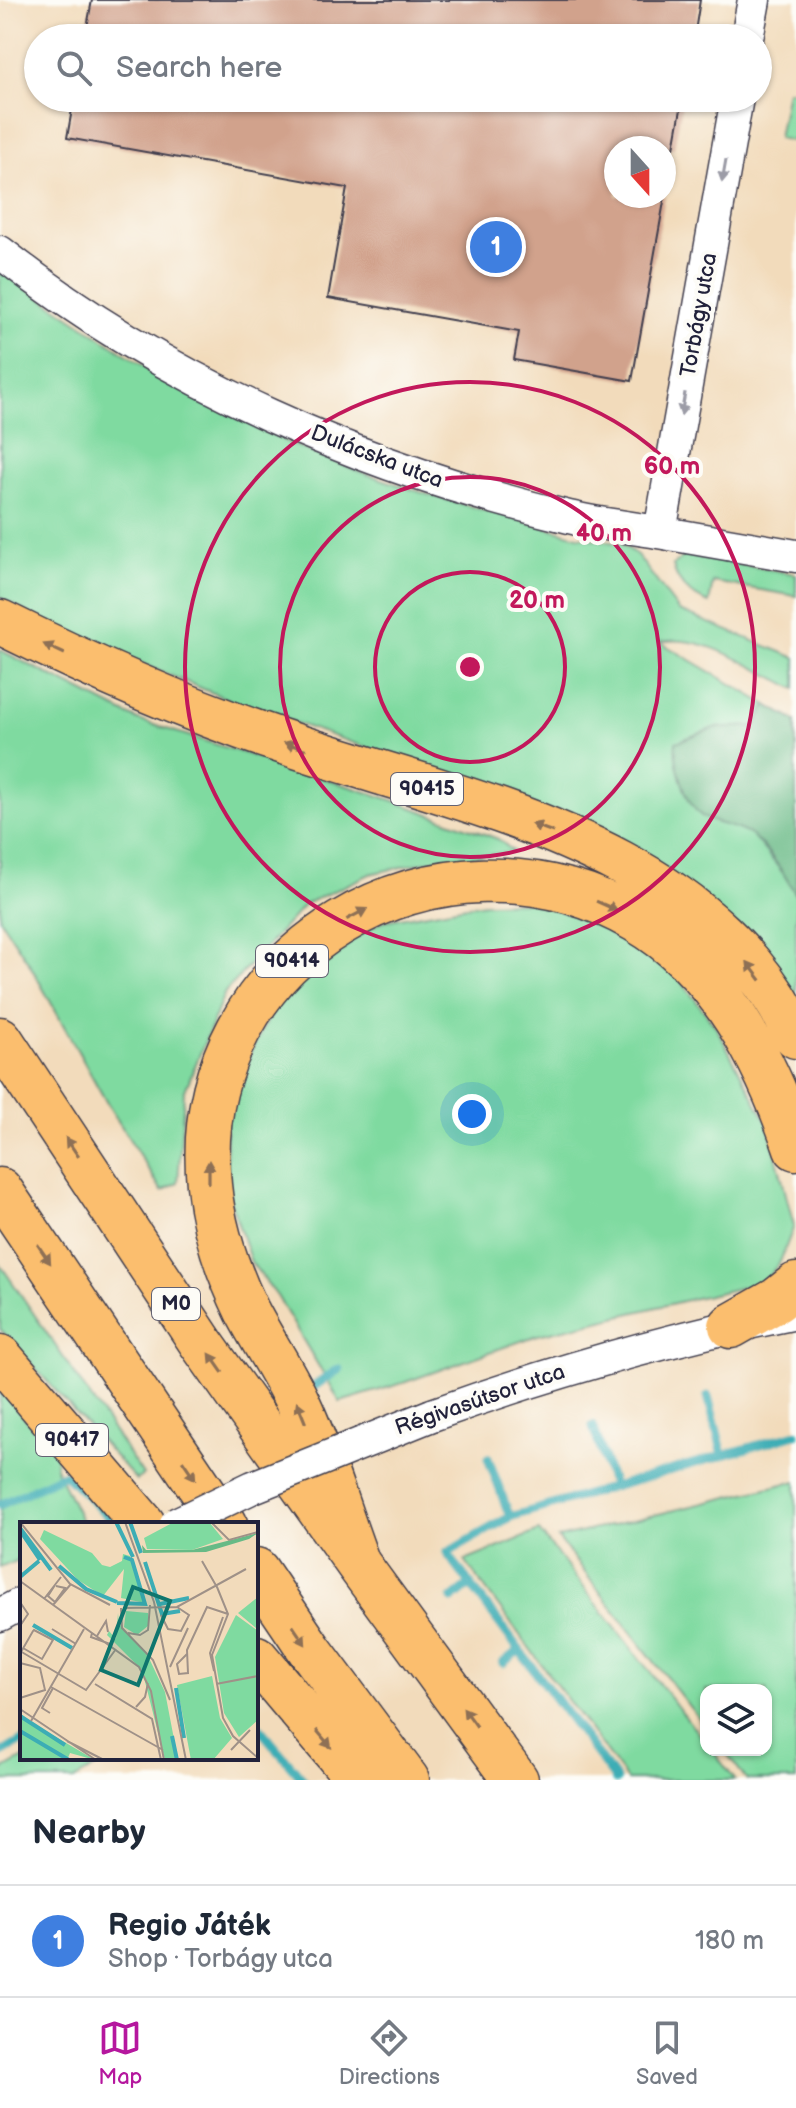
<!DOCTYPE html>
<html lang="en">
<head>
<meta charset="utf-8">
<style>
  :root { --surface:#fff; --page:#f6f6f7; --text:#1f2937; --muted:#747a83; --line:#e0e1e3; --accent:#b5179e }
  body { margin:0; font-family:"Balsamiq Sans",sans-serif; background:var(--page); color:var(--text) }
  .controls { position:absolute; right:24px; bottom:24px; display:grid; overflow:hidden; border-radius:16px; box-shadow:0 2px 6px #0004 }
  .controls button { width:72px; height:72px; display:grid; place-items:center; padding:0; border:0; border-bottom:2px solid var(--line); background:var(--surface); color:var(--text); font:40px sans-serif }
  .compass { position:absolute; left:604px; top:136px; width:72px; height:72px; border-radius:50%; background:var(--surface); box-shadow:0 2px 6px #0004; rotate:159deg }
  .you { position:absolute; left:472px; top:1114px; width:28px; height:28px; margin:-20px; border:6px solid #fff; border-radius:50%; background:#1a73e8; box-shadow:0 0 0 12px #1a73e833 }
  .badge { display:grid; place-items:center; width:52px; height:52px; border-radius:50%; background:var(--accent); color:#fff; font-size:26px; font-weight:700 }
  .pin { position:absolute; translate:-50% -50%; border:4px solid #fff; box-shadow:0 2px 8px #0006 }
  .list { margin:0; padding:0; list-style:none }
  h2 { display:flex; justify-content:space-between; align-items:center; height:104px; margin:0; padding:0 32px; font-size:34px }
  h2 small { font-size:26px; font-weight:400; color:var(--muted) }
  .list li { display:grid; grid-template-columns:52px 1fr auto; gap:24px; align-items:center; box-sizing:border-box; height:112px; padding:0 32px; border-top:2px solid var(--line) }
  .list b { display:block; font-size:30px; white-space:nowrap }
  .list p { margin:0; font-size:26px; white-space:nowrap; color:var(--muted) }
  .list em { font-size:26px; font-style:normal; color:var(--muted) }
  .icon { flex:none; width:44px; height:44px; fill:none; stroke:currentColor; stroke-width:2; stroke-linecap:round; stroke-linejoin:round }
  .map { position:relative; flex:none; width:796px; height:1780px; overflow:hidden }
  .search { position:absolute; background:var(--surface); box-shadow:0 2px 6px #0004; left:24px; right:24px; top:24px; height:88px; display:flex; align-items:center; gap:20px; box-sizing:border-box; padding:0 28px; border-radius:44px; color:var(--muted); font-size:30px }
  .sheet { height:216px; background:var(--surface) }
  nav { display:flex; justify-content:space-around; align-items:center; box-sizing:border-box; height:112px; border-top:2px solid var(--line); background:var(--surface); font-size:22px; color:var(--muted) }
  nav a { display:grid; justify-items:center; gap:4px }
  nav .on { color:var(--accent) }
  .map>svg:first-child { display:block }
</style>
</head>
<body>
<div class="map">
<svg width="796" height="1780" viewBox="0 0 796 1780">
  <rect width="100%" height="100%" fill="#fdfcf7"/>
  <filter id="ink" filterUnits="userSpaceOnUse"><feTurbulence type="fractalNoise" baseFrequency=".0125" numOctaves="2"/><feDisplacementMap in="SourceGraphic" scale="16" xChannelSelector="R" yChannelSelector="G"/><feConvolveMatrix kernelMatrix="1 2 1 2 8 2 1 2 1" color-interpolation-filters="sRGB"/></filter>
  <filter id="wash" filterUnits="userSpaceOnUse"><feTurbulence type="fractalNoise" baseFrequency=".006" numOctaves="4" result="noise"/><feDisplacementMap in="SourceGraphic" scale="32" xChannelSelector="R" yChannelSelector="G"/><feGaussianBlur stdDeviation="1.8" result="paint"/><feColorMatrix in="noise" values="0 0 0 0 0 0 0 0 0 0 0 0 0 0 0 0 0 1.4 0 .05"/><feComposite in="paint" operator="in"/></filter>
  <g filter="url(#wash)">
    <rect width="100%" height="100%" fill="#f2dbbb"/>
    <path fill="#7fdaa0" stroke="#507e6e" stroke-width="2" d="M787,90l9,1v51l-18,-4z
      M0,270l156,104 133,69 69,28 71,24 149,41 43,8 16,11 42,56 117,47v31c-40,-18 -92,-57 -136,-47l107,63 -11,21 -42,3 -15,84 53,22 32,39 12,21v102l-325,-213 -241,-84 -180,-74 -50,-29z
      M685,555l111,19v22l-83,-14 -4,21c-18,-7 -32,-19 -36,-38z
      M0,650l138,70 251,79 109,40 16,13 -85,9 -59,13 -65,30 -80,88 -41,101 -6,90 -16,8 -54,-86 -78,-140 -30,-46z
      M535,902l70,25 63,37 48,63 52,97 26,102 -14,36 -16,20 -226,53 -135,48 -63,19 -63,-106 -26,-34 -24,-71 -1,-70 17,-54 33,-64 45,-48 62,-34 101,-18z
      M0,1264l143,211 -7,5 -136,-151z
      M0,1390l57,64 -2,13 28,57h-61v34l-22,10z
      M796,1481v299h-49l-23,-30h42v-60h-60v38l-148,-190z
      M539,1531l167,212v7h6l23,30h-108l-162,-219z
      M24,1758h88l-38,22h-74v-9z"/>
    <path fill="#67ba86" stroke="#446e60" stroke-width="2" d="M767,705l29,16v174c-10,-18 -29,-49 -46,-60 -14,-10 -39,-10 -52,-22 -13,-14 -25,-53 -22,-71l38,-14 42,-2z"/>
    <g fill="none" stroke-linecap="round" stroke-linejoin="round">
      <path stroke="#3cadb5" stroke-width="9" d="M309,1390l30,-21
        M708,1396l15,59
        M593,1426l20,60
        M488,1458l22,59
        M0,1505l65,-31 46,45
        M452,1599l19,-15
        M503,1663l16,-13
        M256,1724l47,56
        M0,1754l22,-13
        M616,1780l-169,-227 63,-36 286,-83"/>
    </g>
    <g id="blocks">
      <path fill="#d1a28c" d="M92,0h608l-6,38h-609z
        M74,98h609l-9,50h-58v48h49l-33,185 -118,-21 5,-28 -191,-34 19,-110 -280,-50z"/>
    </g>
  </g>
  <g filter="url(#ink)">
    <use href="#blocks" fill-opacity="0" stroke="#413e4e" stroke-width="2"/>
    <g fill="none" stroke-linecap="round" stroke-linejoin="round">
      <defs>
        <path id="minor" d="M747,38l7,-38
          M0,252c165,130 365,217 569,265 29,7 60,10 89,15 46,8 92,16 138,24
          M660,532l77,-434
          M432,1415c120,-43 239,-77 364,-102
          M0,1615l22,-12"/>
        <path id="highway" d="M0,622c91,45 182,86 278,118 183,63 427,102 518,296
          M0,1039l202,305 156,220 158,216
          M0,1190l225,334
          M731,1326l46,-26 19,-15
          M0,1357l143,167
          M358,1564c-20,-53 -36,-110 -60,-161 -15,-32 -35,-61 -51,-92 -19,-39 -34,-84 -38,-126 -23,-231 231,-379 427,-265 83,48 130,140 160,228
          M256,1570l54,80 97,130
          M256,1658l103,122"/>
      </defs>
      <use href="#minor" stroke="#413e4e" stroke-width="35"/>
      <use href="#highway" stroke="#413e4e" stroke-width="47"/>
      <use href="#minor" stroke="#fff" stroke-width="32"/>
      <use href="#highway" stroke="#fbbe6e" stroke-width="44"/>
      <defs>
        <path id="minor-bridge" d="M176,1524l77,-37 179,-72"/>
      </defs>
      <use href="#minor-bridge" stroke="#413e4e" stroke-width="35" stroke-linecap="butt"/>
      <use href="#minor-bridge" stroke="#fff" stroke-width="32"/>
    </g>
    <defs><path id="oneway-solid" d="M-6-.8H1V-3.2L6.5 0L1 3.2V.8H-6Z" transform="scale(2)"/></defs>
    <g fill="#9c9ca7">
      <use href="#oneway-solid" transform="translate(724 171) rotate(100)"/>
      <use href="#oneway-solid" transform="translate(683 404) rotate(100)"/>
    </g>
    <g fill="#8e7054">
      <use href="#oneway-solid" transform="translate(54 649) rotate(-155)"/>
      <use href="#oneway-solid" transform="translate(295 746) rotate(-162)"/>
      <use href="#oneway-solid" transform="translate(542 828) rotate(-160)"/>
      <use href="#oneway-solid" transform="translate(607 906) rotate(24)"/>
      <use href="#oneway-solid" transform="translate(357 914) rotate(-28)"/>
      <use href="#oneway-solid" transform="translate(754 971) rotate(-127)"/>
      <use href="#oneway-solid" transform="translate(72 1147) rotate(-124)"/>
      <use href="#oneway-solid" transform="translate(209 1172) rotate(-90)"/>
      <use href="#oneway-solid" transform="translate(44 1254) rotate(56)"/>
      <use href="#oneway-solid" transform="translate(216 1363) rotate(-125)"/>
      <use href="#oneway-solid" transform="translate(301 1412) rotate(-112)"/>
      <use href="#oneway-solid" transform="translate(189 1470) rotate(56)"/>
      <use href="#oneway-solid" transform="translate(299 1635) rotate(56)"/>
      <use href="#oneway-solid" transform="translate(470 1717) rotate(-126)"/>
      <use href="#oneway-solid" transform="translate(324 1739) rotate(50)"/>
    </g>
  </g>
  <g fill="none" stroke="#c2185b" stroke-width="4">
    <circle cx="470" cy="667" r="95"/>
    <circle cx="470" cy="667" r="190"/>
    <circle cx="470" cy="667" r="285"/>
  </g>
  <g text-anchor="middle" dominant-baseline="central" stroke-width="8" stroke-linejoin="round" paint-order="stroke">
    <g fill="#fdfcf7" stroke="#646373" stroke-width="2">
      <rect x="391" y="773" width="72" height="32" rx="6"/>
      <rect x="256" y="945" width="72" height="32" rx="6"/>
      <rect x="152" y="1288" width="48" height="32" rx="6"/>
      <rect x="36" y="1424" width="72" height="32" rx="6"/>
    </g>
    <g font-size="20" font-weight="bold" fill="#22223b">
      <text x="427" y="789">90415</text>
      <text x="292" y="961">90414</text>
      <text x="176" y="1304">M0</text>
      <text x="72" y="1440">90417</text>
    </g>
    <g font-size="22" fill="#22223b" stroke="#fdfcf7">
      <text transform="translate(699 315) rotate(-80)">Torbágy utca</text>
      <text transform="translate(377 457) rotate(21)">Dulácska utca</text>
      <text transform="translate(480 1400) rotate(-19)">Régivasútsor utca</text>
    </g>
  </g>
  <g transform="translate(20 1522)">
    <rect width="238" height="238" fill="#f2dbbb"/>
    <path d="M154,0h35l14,17 -31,11 -45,-1 -3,-11zM24,8l48,23 10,12 8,2 12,-6 1,-7 7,2 15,47 -24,-5 3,-29 -21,27 -25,-16 -38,-41zM238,75v29l-2,2 -18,-15zM106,89l22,2 1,12 -12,10 -13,-8zM98,91l1,11 28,30 18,38 13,68h-13l-23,-90 -35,-35 2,-4 7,8zM216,93l22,16v89l-19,17 -15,-24 -9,-56zM192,154l8,42 12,20 -19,22h-22l-14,-75zM0,191l12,10 63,37 -25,-7 -3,7h-47z" fill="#7fdaa0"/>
    <path d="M238,11l-9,6 -43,13 -63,1 -1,-8 4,5h46z" fill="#67ba86"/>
    <path fill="none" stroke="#3cadb5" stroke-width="4" d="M96,0l17,35M110,0l11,31M0,6l31,42M1,10l19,28M125,40l17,52 18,-3M39,44l27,23 31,13M0,55l19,-16M97,81l28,1 -13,-44 -8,-3M140,82l29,-6M13,103l39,23M156,166l8,50M0,194l45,29M0,209l49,29M152,214l5,24"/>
    <path fill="none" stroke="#9f9188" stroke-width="2" d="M0,0l50,62 40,21M105,0l29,80 32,158M191,0l18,18 29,-8M182,39l16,28M0,59l119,86 12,24 13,69M35,63l-7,11 7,6 10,-14 -9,-2M197,65l11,27 -16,41 11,63 10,18 25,22M24,77l17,-22M0,80l8,12 -8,12M33,83l18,-21M101,86l1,20 31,32 17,40M103,86l54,-1 69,-38M141,93l7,14 13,2 8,-16 -12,-8M32,107l24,15M72,111l-1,4 19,7M108,111l12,2 8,-5 2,-25M77,114l9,-15 2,11M0,129l66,39 30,-41M1,130l12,-21 1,-1 19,10 -11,19 -19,-11M167,132l-10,10 2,10 9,-1 -1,-23 20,-43 21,7M0,141l20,5 5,22 -25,8M150,145l18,-39M194,149l-4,-18 13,-36M75,162l57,35 9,41M196,162l42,-8M31,165l112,63M116,185l9,-10 3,-14M0,187l76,51M30,191l-8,-5 11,-20M11,199l53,-92M47,219l37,19M211,228l19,-20"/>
    <path fill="#0f766e" fill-opacity="0.15" stroke="#0f766e" stroke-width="4" d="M113,65l37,14 -32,84 -37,-15z"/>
    <rect width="238" height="238" fill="none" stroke="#22223b" stroke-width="4"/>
  </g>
  <circle cx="470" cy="667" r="12" fill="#c2185b" stroke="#fdfcf7" stroke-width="4"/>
  <g font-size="24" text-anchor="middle" font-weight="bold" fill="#c2185b" stroke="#fdfcf7" stroke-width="8" stroke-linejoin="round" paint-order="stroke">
    <text x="672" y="474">60 m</text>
    <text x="604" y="541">40 m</text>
    <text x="537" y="608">20 m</text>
  </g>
</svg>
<div class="controls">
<button><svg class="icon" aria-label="layers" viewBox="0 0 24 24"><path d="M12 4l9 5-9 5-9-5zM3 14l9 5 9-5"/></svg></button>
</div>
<svg class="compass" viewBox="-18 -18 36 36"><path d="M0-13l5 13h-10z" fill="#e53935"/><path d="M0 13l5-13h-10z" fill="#747a83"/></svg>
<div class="you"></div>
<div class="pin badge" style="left:496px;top:247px;background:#3f7fe0">1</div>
<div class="search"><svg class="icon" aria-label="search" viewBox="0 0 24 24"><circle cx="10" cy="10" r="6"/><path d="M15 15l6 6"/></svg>Search here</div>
</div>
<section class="sheet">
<h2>Nearby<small></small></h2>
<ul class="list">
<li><span class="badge" style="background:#3f7fe0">1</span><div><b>Regio Játék</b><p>Shop · Torbágy utca</p></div><em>180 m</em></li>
</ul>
</section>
<nav>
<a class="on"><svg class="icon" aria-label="map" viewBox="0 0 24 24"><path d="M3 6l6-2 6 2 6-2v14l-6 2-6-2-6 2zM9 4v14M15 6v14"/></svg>Map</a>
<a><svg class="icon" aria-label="directions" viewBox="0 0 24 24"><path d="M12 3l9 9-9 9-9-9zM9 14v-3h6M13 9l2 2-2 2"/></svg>Directions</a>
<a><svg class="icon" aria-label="saved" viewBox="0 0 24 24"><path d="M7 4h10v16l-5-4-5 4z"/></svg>Saved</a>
</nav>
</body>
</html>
